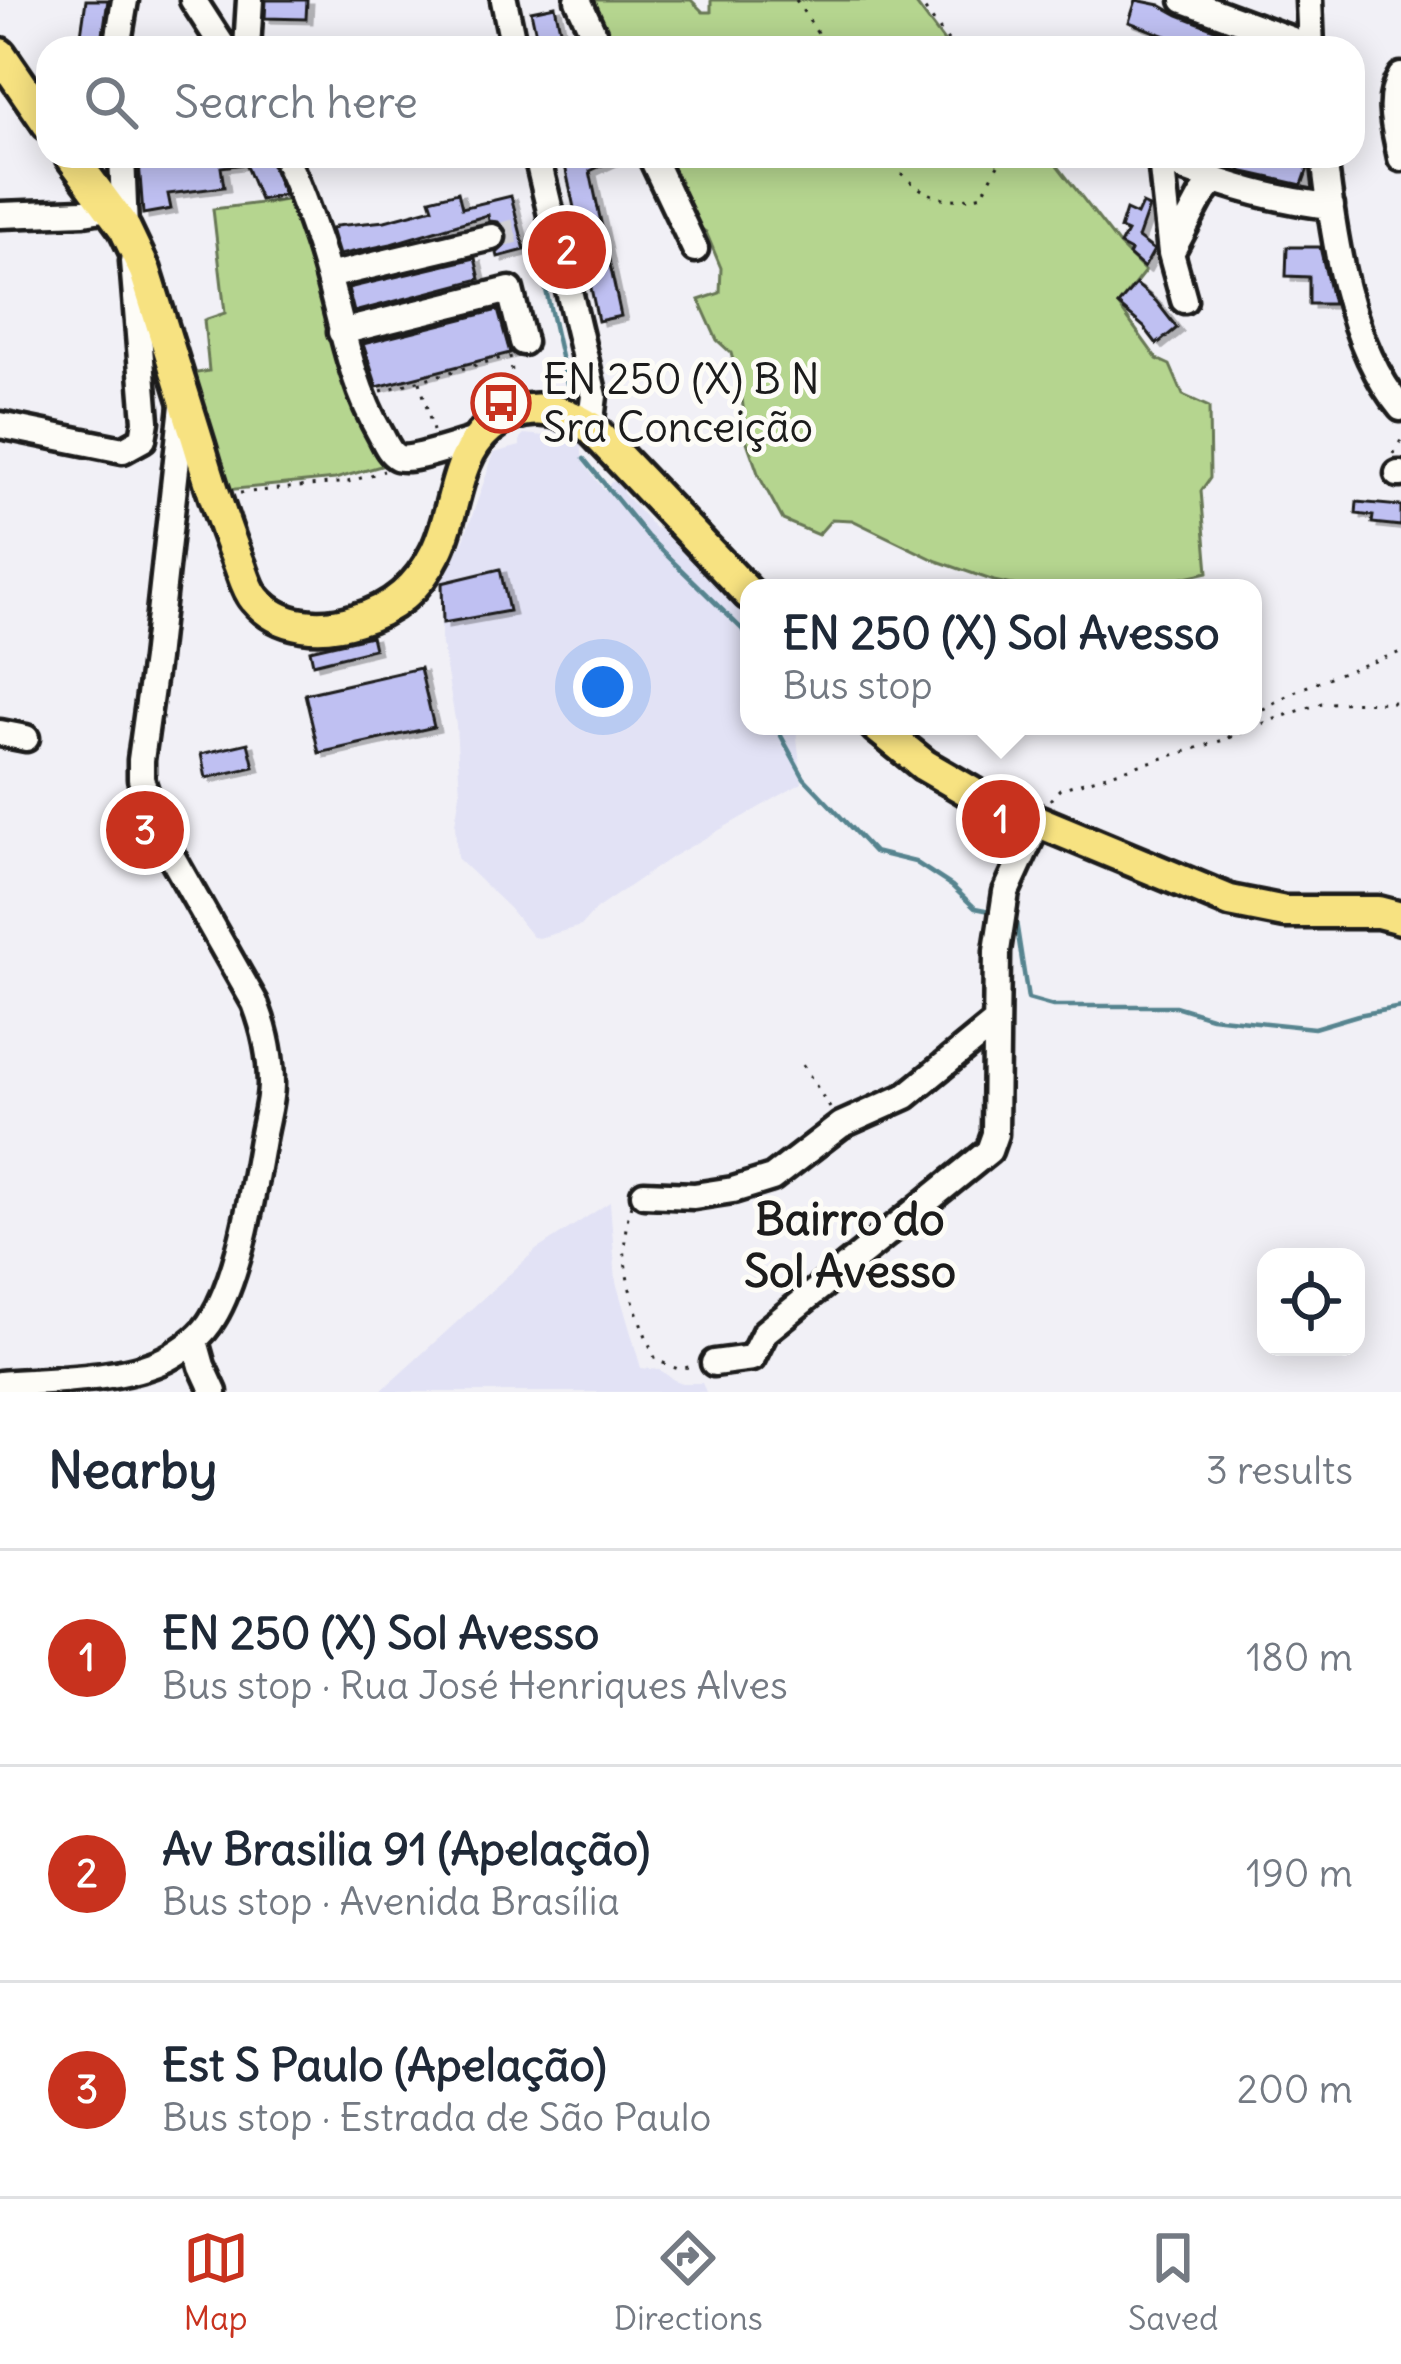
<!DOCTYPE html>
<html lang="en">
<head>
<meta charset="utf-8">
<style>
  :root { --surface:#fff; --page:#f2f2f3; --text:#1f2937; --muted:#747a83; --line:#e0e1e3; --accent:#c8321e }
  body { margin:0; font-family:Delius,sans-serif; background:var(--page); color:var(--text) }
  .controls { position:absolute; right:36px; bottom:36px; display:grid; overflow:hidden; border-radius:24px; box-shadow:0 6px 30px #0003 }
  .controls button { width:108px; height:108px; display:grid; place-items:center; padding:0; border:0; border-bottom:3px solid var(--line); background:var(--surface); color:var(--text); font:60px sans-serif }
  .you { position:absolute; left:603px; top:687px; width:42px; height:42px; margin:-30px; border:9px solid #fff; border-radius:50%; background:#1a73e8; box-shadow:0 0 0 18px #1a73e833 }
  .badge { display:grid; place-items:center; width:78px; height:78px; border-radius:50%; background:var(--accent); color:#fff; font-size:39px; font-weight:700 }
  .pin { position:absolute; translate:-50% -50%; border:6px solid #fff; box-shadow:0 3px 12px #0006 }
  .popup { position:absolute; left:740px; top:579px; width:522px; height:156px; box-sizing:border-box; display:grid; place-content:center; border-radius:24px; background:var(--surface); filter:drop-shadow(0 3px 9px #0005); font-size:39px; white-space:nowrap; color:var(--muted) }
  .popup b { font-size:45px; color:var(--text) }
  .popup::after { content:''; position:absolute; left:50%; top:100%; margin-left:-24px; border:24px solid transparent; border-top-color:var(--surface) }
  .list { margin:0; padding:0; list-style:none }
  h2 { display:flex; justify-content:space-between; align-items:center; height:156px; margin:0; padding:0 48px; font-size:51px }
  h2 small { font-size:39px; font-weight:400; color:var(--muted) }
  .list li { display:grid; grid-template-columns:78px 1fr auto; gap:36px; align-items:center; box-sizing:border-box; height:216px; padding:0 48px; border-top:3px solid var(--line) }
  .list b { display:block; font-size:45px; white-space:nowrap }
  .list p { margin:0; font-size:39px; white-space:nowrap; color:var(--muted) }
  .list em { font-size:39px; font-style:normal; color:var(--muted) }
  .icon { flex:none; width:66px; height:66px; fill:none; stroke:currentColor; stroke-width:2; stroke-linecap:round; stroke-linejoin:round }
  .map { position:relative; flex:none; width:1401px; height:1392px; overflow:hidden }
  .search { position:absolute; background:var(--surface); box-shadow:0 6px 30px #0003; left:36px; right:36px; top:36px; height:132px; display:flex; align-items:center; gap:30px; box-sizing:border-box; padding:0 42px; border-radius:36px; color:var(--muted); font-size:45px }
  .sheet { height:804px; background:var(--surface) }
  nav { display:flex; justify-content:space-around; align-items:center; box-sizing:border-box; height:168px; border-top:3px solid var(--line); background:var(--surface); font-size:33px; color:var(--muted) }
  nav a { display:grid; justify-items:center; gap:6px }
  nav .on { color:var(--accent) }
  .map>svg:first-child { display:block }
</style>
</head>
<body>
<div class="map">
<svg width="1401" height="1392" viewBox="0 0 1401 1392">
  <defs>
    <filter id="shadow"><feDropShadow dx="6" dy="4" stdDeviation="0" flood-color="#0004"/></filter>
  </defs>
  <rect width="100%" height="100%" fill="#f1f0f6"/>
  <filter id="ink" filterUnits="userSpaceOnUse"><feTurbulence type="fractalNoise" baseFrequency=".00833" numOctaves="2"/><feDisplacementMap in="SourceGraphic" scale="24" xChannelSelector="R" yChannelSelector="G"/><feConvolveMatrix kernelMatrix="1 2 1 2 8 2 1 2 1" color-interpolation-filters="sRGB"/></filter>
  <g filter="url(#ink)">
    <path fill="#e2e2f5" d="M524,434l53,5 4,3 2,20 21,28 8,-9 11,4v8l32,35 12,3 38,39 37,43h7v113h51l-4,2 6,55 -130,74 -76,52 -15,17 -42,12 -6,-1 -24,-29 -52,-50 -2,-34 5,-31 -4,-68 -15,-86v-57l23,-43 30,-86 26,-7v-8z
      M610,1202l6,80 25,86 19,2 14,10 9,3h19l4,9h-326l156,-142z"/>
    <path fill="#b5d58f" stroke="#687856" stroke-width="3" d="M592,0h99l12,12h8v-12h202l36,48h-336z
      M664,156h386l69,89 26,26 -27,34 39,54 13,6 13,30 26,12 1,71 -9,13 7,81 -71,16h-110l-33,-7 -57,-20 -85,-41 -20,-1 -14,16 -35,-15 -24,-44 -12,-34 -6,-53 -10,-36 -14,-13 -18,-40 21,-7 1,-25 -15,-36 -12,-8z
      M292,199l20,42 26,120 50,103 -53,15 -109,11 -40,-115 23,-4 -5,-51 21,-7 -12,-104z"/>
    <g fill="none" stroke-linecap="round" stroke-linejoin="round">
      <path stroke="#56848f" stroke-width="4.5" d="M537,250l31,138
        M584,459l63,77 102,100
        M779,726l1,8 24,44 70,74 41,10 37,24 23,22 15,3
        M1015,915l13,84 25,7h122l36,11 103,11 44,-13 43,-8"/>
    </g>
    <path fill="#bfc0f2" stroke="#1c1c1c" stroke-width="3" filter="url(#shadow)" d="M86,0h22l-7,48h-22z
      M266,0h41l-1,19 -41,-1z
      M1136,0l24,5 18,10 85,33h-63l-45,-16 -26,-10z
      M555,6l9,42h-25l-8,-37z
      M216,156h52l16,39 -24,5 -15,-36 -24,3 3,20 -56,7 3,15 -28,5 -4,-52z
      M563,156h59l-32,15 31,145 -23,5z
      M1243,156h35l30,12 -6,17 -62,-14z
      M458,192l4,16 49,-12 14,54 -27,7 -1,-4 10,-10 1,-11 -10,-10 -9,-1 -1,-6 -97,29 -52,11 -8,-26 4,-1v-2l50,-5 48,-13 -3,-9z
      M1142,204l7,3 -11,31 16,12 -10,18 -15,-13 2,-4 -11,-6 7,-13 -7,-3 6,-19 11,5z
      M1287,247h33l13,57h-24v-27l-23,-1z
      M475,258l5,21 -126,33 -6,-24z
      M1136,284l20,17 21,27 -20,16 -13,-17 -26,-22z
      M498,310l12,43 -133,34 -14,-43z
      M1357,502l44,4v20l-29,-3 1,-7 -17,-2z
      M500,569l9,42 -66,12 -1,-40z
      M371,636l3,13 -61,15 -3,-14z
      M420,668l14,59 -115,26 -14,-59z
      M248,743l6,24 -48,11 -5,-24z"/>
    <g fill="none" stroke-linecap="round" stroke-linejoin="round">
      <path stroke="#d1d0d5" stroke-width="24" stroke-dasharray="24 12" stroke-linecap="butt" d="M492,237l35,-9"/>
      <defs>
        <path id="minor" d="M193,0l31,48
          M504,0l10,48
          M578,0l22,48
          M1184,0l127,47
          M1309,0l2,48
          M117,48l8,-48
          M247,48l3,-48
          M1401,76c-16,24 -5,56 0,82
          M122,156l3,73
          M284,156c14,27 24,57 34,86 22,65 28,132 63,193 4,7 8,18 16,22 13,6 63,-14 80,-17
          M537,156l57,240 -4,31
          M651,156l44,93
          M1153,156c58,25 116,44 178,50
          M1324,156c9,80 24,189 77,252
          M1161,159l10,94 13,47
          M0,215l84,-3 25,-4
          M1171,253l30,-56 14,-17
          M328,276l164,-39
          M341,332l169,-42 13,52
          M0,425l123,25 20,-11 3,-18 -13,-160
          M1398,474h3
          M0,733l26,5
          M644,1194l50,2 39,-6 39,-12 69,-53 65,-29 89,-73
          M195,1341l7,25 12,26
          M714,1363l38,-5 13,-26 224,-181 6,-17 2,-183 9,-59 32,-70
          M0,1384c49,-4 131,-3 173,-29 16,-10 30,-20 40,-37 27,-44 40,-127 49,-179 3,-18 9,-37 9,-55 0,-28 -6,-55 -16,-81l-96,-169 -18,-55v-19l14,-101 28,-254"/>
        <path id="major" d="M0,54l48,70
          M71,156l54,73 20,42c18,58 36,116 54,174 12,41 25,82 41,121 4,11 8,25 15,33 25,30 67,32 101,21 37,-10 63,-33 80,-68 20,-39 17,-94 53,-124 31,-27 69,-22 101,-1l159,167
          M876,726l48,39 55,32 251,104 55,11h93l23,6"/>
      </defs>
      <use href="#minor" stroke="#1c1c1c" stroke-width="33"/>
      <use href="#major" stroke="#1c1c1c" stroke-width="39"/>
      <path stroke="#1c1c1c" stroke-width="3" stroke-dasharray="3 9" stroke-linecap="butt" d="M796,0l31,48
        M918,0l35,48
        M884,156c32,33 51,52 98,39l17,-32 -1,-7
        M510,356l4,31
        M420,382l13,49
        M381,391l128,-35
        M1394,454l7,-14
        M240,493l108,-11 36,-11
        M1253,716c44,-31 97,-46 148,-64
        M1228,738l12,-12
        M1050,800l10,-11 167,-50 42,-18 53,-18 79,-1
        M803,1065l27,43
        M631,1205c-17,56 3,104 25,155l22,9 16,-3"/>
      <use href="#minor" stroke="#fdfcf7" stroke-width="24"/>
      <use href="#major" stroke="#f7e281" stroke-width="30"/>
    </g>
  </g>
  <defs>
    <symbol id="bus-ring" viewBox="-11 -11 22 22"><circle r="9.5" fill="#fdfcf7" stroke="#c8321e" stroke-width="1.5"/><path d="M-5-6H5V4H4V6H2V4H-2V6H-4V4H-5ZM-3.5-4V0h7V-4ZM-3.5 1.2v1.5H-2V1.2ZM2 1.2v1.5H3.5V1.2Z" fill="#c8321e"/></symbol>
  </defs>
  <g fill-rule="evenodd">
    <use href="#bus-ring" x="468" y="370" width="66" height="66"/>
  </g>
  <g text-anchor="middle" dominant-baseline="central" stroke-width="10" stroke-linejoin="round" paint-order="stroke">
    <g font-size="42" fill="#1c1c1c" stroke="#fdfcf7" text-anchor="start">
      <text x="543" y="379">EN 250 (X) B N<tspan x="543" dy="48">Sra Conceição</tspan></text>
    </g>
    <g font-size="45" font-weight="bold" fill="#1c1c1c" stroke="#fdfcf7">
      <text x="850" y="1219">Bairro do<tspan x="850" dy="52">Sol Avesso</tspan></text>
    </g>
  </g>
</svg>
<div class="controls">
<button><svg class="icon" aria-label="locate" viewBox="0 0 24 24"><circle cx="12" cy="12" r="6"/><path d="M12 2v4M12 18v4M2 12h4M18 12h4"/></svg></button>
</div>
<div class="you"></div>
<div class="pin badge" style="left:1001px;top:819px">1</div>
<div class="popup"><b>EN 250 (X) Sol Avesso</b>Bus stop</div>
<div class="pin badge" style="left:567px;top:250px">2</div>
<div class="pin badge" style="left:145px;top:830px">3</div>
<div class="search"><svg class="icon" aria-label="search" viewBox="0 0 24 24"><circle cx="10" cy="10" r="6"/><path d="M15 15l6 6"/></svg>Search here</div>
</div>
<section class="sheet">
<h2>Nearby<small>3 results</small></h2>
<ul class="list">
<li><span class="badge">1</span><div><b>EN 250 (X) Sol Avesso</b><p>Bus stop · Rua José Henriques Alves</p></div><em>180 m</em></li>
<li><span class="badge">2</span><div><b>Av Brasilia 91 (Apelação)</b><p>Bus stop · Avenida Brasília</p></div><em>190 m</em></li>
<li><span class="badge">3</span><div><b>Est S Paulo (Apelação)</b><p>Bus stop · Estrada de São Paulo</p></div><em>200 m</em></li>
</ul>
</section>
<nav>
<a class="on"><svg class="icon" aria-label="map" viewBox="0 0 24 24"><path d="M3 6l6-2 6 2 6-2v14l-6 2-6-2-6 2zM9 4v14M15 6v14"/></svg>Map</a>
<a><svg class="icon" aria-label="directions" viewBox="0 0 24 24"><path d="M12 3l9 9-9 9-9-9zM9 14v-3h6M13 9l2 2-2 2"/></svg>Directions</a>
<a><svg class="icon" aria-label="saved" viewBox="0 0 24 24"><path d="M7 4h10v16l-5-4-5 4z"/></svg>Saved</a>
</nav>
</body>
</html>
